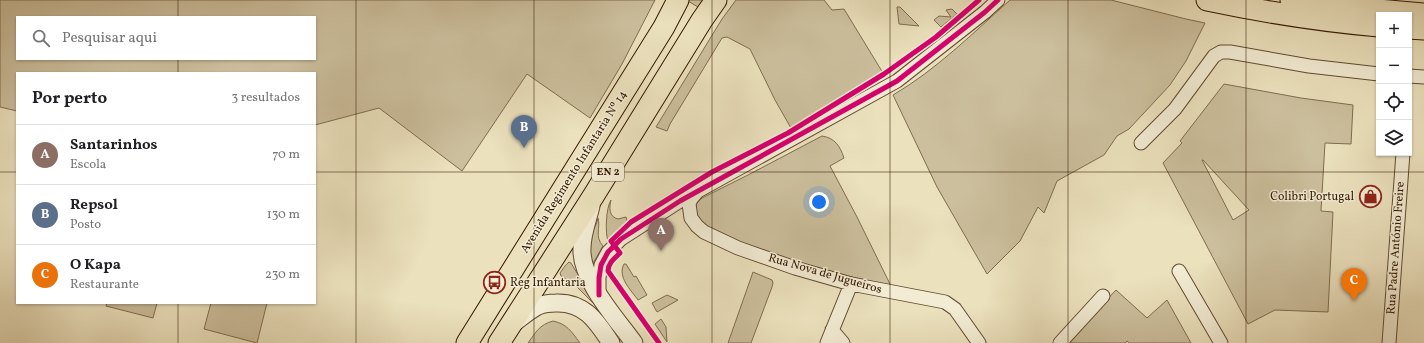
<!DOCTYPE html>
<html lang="pt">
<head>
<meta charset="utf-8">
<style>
  :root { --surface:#fff; --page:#f2f2f2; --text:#202124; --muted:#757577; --line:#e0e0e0; --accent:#0b8043 }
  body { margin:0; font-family:Vollkorn,serif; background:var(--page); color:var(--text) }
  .controls { position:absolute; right:12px; top:12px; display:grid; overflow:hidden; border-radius:0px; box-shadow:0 1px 3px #0004 }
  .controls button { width:36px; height:36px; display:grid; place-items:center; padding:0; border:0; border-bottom:1px solid var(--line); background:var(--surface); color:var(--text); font:20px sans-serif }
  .you { position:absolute; left:819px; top:202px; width:14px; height:14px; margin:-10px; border:3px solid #fff; border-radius:50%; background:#1a73e8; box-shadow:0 0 0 6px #1a73e833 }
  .badge { display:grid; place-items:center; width:26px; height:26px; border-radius:50%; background:var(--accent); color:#fff; font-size:13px; font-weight:700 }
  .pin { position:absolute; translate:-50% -33px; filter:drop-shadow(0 1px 2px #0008) }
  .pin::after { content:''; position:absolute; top:21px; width:14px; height:12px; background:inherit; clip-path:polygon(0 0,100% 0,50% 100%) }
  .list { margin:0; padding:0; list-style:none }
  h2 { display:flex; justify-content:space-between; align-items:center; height:52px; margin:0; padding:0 16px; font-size:17px }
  h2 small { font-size:13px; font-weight:400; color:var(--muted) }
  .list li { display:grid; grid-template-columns:26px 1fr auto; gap:12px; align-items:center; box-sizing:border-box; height:60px; padding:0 16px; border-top:1px solid var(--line) }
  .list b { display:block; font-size:15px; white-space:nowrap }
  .list p { margin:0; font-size:13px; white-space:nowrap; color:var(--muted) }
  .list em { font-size:13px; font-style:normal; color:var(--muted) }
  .icon { flex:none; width:22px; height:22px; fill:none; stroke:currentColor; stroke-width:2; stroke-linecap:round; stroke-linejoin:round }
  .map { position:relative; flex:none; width:1424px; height:343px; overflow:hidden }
  .search { position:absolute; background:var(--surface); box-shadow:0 1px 3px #0004; left:16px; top:16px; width:300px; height:44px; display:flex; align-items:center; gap:10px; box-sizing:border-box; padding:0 14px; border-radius:0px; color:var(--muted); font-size:15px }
  .panel { position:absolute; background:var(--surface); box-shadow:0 1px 3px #0004; left:16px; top:72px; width:300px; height:232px; border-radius:0px }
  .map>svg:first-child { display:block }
</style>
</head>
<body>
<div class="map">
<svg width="1424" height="343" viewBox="0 0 1424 343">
  <rect width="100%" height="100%" fill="#ebe1bd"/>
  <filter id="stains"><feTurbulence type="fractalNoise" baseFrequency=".005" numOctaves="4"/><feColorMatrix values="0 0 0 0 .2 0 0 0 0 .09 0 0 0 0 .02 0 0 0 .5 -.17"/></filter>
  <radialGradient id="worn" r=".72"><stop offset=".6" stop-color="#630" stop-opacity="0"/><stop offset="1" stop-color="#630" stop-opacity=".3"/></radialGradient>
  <path fill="#ccbf9d" stroke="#806c4e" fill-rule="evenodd" d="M0,0h655l-33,64 -32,54 -63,-44 -65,97 -83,-63 -64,17v-52h-298v38l-17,-4zM17,17h298v42h-298z
    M689,0h20l-6,10 -15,-9z
    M736,0h88l8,10 12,-1 39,64 -92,55 -16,-28 -25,-51 -23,-12 -5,1 -52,86 -3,7 -11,-4 66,-108z
    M1010,0h101l75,19 19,4 -19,38 -16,24 -41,44 -12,7 -13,19 -47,26 -13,32 -6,-6 -18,34 -33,33 -50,-87 -44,-92c43,-25 80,-62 117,-95z
    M897,7h3l19,19 -20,-2z
    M952,9l5,5 -16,13 -7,-7 5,-4 12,1 -5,-7z
    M1224,84l77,14 52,7 -2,39 -26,-1 -4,68 12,1 -5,100 -53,-2 -27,14 -85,-161 19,-20 -2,-2zM1202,160h1l46,50 -16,10z
    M822,136c13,2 18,10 22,22l-14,8 27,51 34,69 -89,-21 -91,-34 -14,-12c-2,-10 -4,-14 5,-21l46,-23z
    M611,200c-2,8 -2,17 7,19l8,-2 2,6 -12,9 -8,9c-3,-8 -2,-34 3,-41z
    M598,218c3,10 -4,18 5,28l-11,19c-3,-11 -4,-20 0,-32 2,-5 5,-9 6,-15z
    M569,262l2,1 27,45 -23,-23 -14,-9 -1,-3c3,-4 5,-8 9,-11z
    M624,264h2l8,13 2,-1 11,19 -9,5c-7,-10 -21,-23 -14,-36z
    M753,272l19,8 1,3 -1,4 -21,56h-23z
    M1116,290l31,28 20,-18 24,43h-62l-2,-2 -2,2h-59z
    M667,295l11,5 -21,12 -5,-9z
    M107,303h50l-4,15 -47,-12z
    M211,303h56l-10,40 -53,-14z
    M661,319l5,8 1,15 -12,-18z
    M553,321c14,3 18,10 27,22h-52c8,-11 11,-18 25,-22z"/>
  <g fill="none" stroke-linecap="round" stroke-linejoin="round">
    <defs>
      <path id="minor" d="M1409,76l15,1
        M1141,143l34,-34 39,-53 7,-4h9l79,14 70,8
        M697,192l-6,7 -2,5 2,14 6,8 7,6 34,16 57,20 56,16 94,18 10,7 24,34
        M1179,271l42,72
        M599,295v-17l2,-13 7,-13 13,-13 59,-38 217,-120 88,-69 13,-12
        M832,330l11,13
        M827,343l24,-59
        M1060,343l43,-47
        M1389,343l14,-190"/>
      <path id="tertiary" d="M591,206c-3,13 -9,28 -9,42 -2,31 34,70 52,95
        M514,323c8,-6 16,-13 24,-17 5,-2 12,-3 18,-3 29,-1 41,19 55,40"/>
      <path id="primary" d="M1207,0c57,12 114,21 172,26
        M1291,0l52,7 81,7
        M1409,28l15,1
        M467,343l197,-316 14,-27
        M499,343l95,-148 108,-175 14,-20"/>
    </defs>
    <use href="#minor" stroke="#624a2f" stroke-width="15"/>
    <use href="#tertiary" stroke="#624a2f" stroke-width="19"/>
    <use href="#primary" stroke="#341800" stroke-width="23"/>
    <use href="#minor" stroke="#f2ecd4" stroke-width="13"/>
    <use href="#tertiary" stroke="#f2ecd4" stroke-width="17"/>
    <use href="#primary" stroke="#ebe1bd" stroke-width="21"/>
    <defs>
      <path id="cycleway" d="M599,295v-17l2,-13 7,-13 13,-13 59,-38 217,-120 88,-69 13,-12
        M659,343l-51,-72c0,-8 7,-13 12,-18l-9,-12 20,-19 81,-50 76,-39 96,-59 52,-37 43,-37"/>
    </defs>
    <use href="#cycleway" stroke="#f2ecd4" stroke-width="8"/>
    <use href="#cycleway" stroke="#d6006c" stroke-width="5"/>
  </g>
  <path fill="none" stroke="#341800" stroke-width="1" stroke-opacity="0.55" d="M178,0v17M356,0v343M534,0v343M712,0v343M890,0v343M1068,0v343M1246,0v343M178,59v14M0,172h17M315,172h1109M178,303v40"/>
  <defs>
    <symbol id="shop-ring" viewBox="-11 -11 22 22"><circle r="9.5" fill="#f2ecd4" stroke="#8f2418" stroke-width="1.5"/><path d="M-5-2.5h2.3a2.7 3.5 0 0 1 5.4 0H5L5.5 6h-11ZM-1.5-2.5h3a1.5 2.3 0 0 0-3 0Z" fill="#8f2418"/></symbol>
    <symbol id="bus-ring" viewBox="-11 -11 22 22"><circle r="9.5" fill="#f2ecd4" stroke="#8f2418" stroke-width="1.5"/><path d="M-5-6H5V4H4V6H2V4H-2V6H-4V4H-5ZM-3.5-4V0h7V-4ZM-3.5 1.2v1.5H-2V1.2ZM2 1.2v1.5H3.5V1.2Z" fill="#8f2418"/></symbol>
  </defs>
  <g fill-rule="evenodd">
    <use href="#shop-ring" x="1358" y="184" width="25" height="25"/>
    <use href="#bus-ring" x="482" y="270" width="25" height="25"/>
  </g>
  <g text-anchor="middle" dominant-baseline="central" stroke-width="3" stroke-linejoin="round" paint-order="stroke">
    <rect fill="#f2ecd4" stroke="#6d5840" stroke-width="1" x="592" y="163" width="32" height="18" rx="3"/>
    <g font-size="11" font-weight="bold" fill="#341800">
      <text x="608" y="172">EN 2</text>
    </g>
    <g font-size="12" fill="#341800" stroke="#f2ecd4">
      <text transform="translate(574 172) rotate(-58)">Avenida Regimento Infantaria Nº 14</text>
      <text transform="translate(1396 248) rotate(-86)">Rua Padre António Freire</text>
      <text transform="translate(825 274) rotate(16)">Rua Nova de Jugueiros</text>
    </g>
    <g font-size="12" fill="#341800" stroke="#f2ecd4" text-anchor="end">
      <text x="1354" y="197">Colibri Portugal</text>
      <text x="510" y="283" text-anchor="start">Reg Infantaria</text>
    </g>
  </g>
  <rect width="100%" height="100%" filter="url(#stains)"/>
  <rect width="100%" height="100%" fill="url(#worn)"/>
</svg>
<div class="controls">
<button>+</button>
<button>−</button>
<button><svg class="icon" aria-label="locate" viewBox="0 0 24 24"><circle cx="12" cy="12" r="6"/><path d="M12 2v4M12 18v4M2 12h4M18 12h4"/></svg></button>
<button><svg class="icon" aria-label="layers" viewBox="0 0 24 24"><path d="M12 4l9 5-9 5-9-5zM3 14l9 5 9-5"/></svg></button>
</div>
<div class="you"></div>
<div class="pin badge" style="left:661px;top:251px;background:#8d6e63">A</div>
<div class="pin badge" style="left:524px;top:148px;background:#5c6f8a">B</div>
<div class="pin badge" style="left:1354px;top:301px;background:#e8710a">C</div>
<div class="search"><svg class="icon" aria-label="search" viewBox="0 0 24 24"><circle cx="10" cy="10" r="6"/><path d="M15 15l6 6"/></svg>Pesquisar aqui</div>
<section class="panel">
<h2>Por perto<small>3 resultados</small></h2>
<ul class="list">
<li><span class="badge" style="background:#8d6e63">A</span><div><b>Santarinhos</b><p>Escola</p></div><em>70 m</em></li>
<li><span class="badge" style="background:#5c6f8a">B</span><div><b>Repsol</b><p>Posto</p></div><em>130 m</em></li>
<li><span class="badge" style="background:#e8710a">C</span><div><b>O Kapa</b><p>Restaurante</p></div><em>230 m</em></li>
</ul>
</section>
</div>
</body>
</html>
